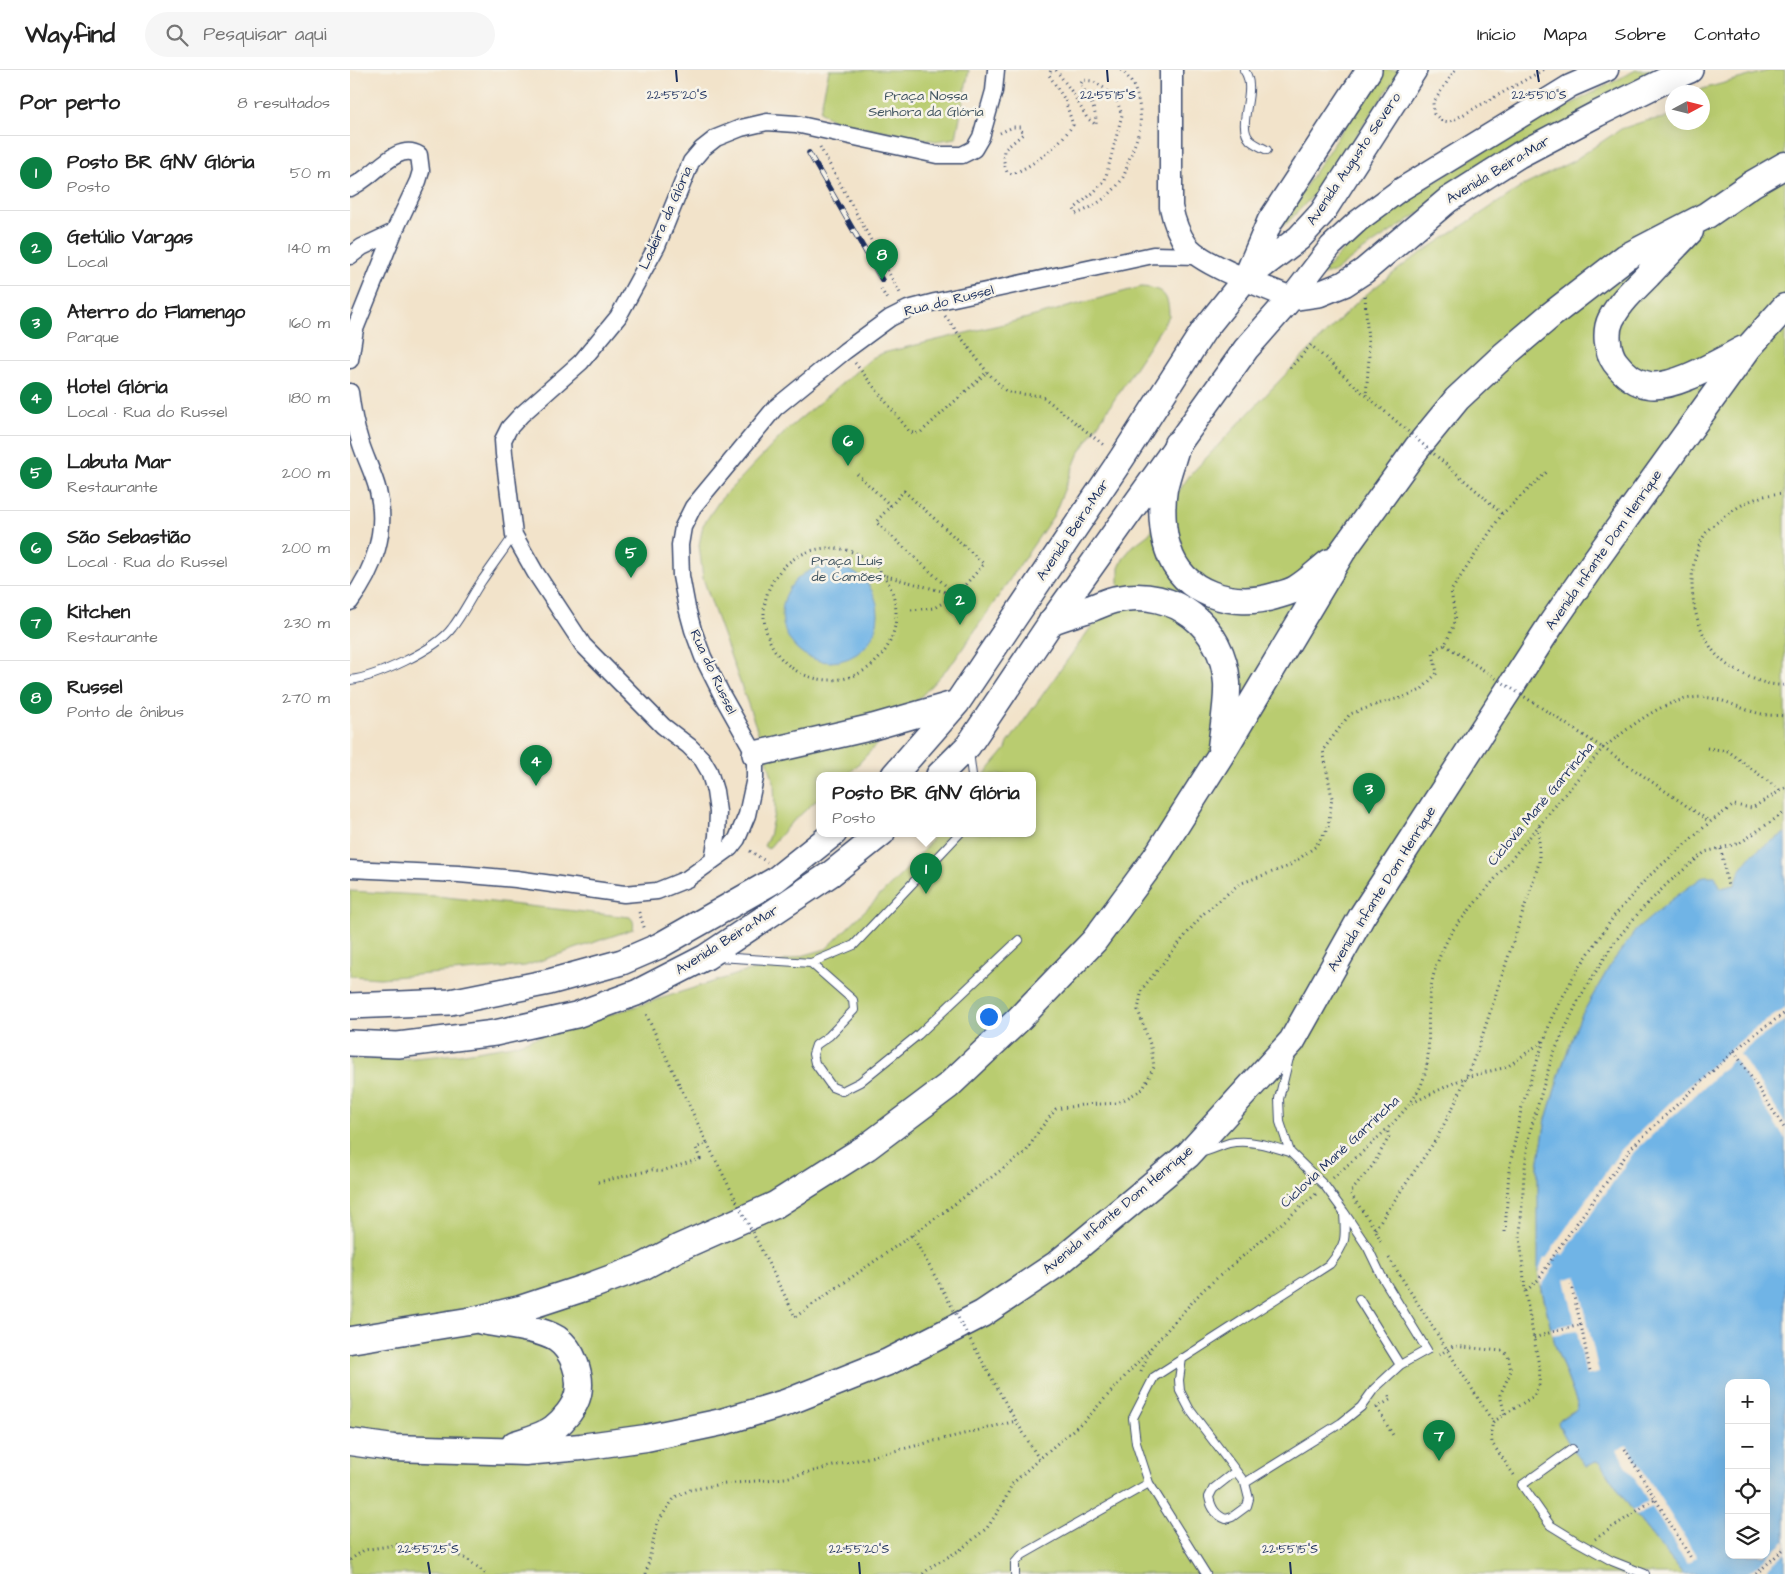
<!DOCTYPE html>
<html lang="pt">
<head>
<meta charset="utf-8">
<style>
  :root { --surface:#fff; --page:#f6f6f6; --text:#222; --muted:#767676; --line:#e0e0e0; --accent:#0b8043 }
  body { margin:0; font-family:"Architects Daughter",sans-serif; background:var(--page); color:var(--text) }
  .controls { position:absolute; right:15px; bottom:15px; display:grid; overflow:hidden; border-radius:10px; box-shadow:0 5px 20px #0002 }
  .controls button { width:45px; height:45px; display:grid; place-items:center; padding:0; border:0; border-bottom:1px solid var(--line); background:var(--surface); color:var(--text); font:25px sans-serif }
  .compass { position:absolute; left:1315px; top:15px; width:45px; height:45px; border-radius:50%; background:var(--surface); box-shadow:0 5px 20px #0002; rotate:83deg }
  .you { position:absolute; left:638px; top:946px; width:18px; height:18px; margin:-12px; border:4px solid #fff; border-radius:50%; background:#1a73e8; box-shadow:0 0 0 8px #1a73e833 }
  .badge { display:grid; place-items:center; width:32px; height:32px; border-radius:50%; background:var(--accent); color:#fff; font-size:16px; font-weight:700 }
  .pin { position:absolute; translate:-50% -41px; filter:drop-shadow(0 1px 2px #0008) }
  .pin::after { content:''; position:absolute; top:26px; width:18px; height:15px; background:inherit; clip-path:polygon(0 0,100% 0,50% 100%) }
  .popup { position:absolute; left:466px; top:702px; width:220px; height:65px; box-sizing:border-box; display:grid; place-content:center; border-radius:10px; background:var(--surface); filter:drop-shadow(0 1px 4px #0005); font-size:16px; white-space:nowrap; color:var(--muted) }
  .popup b { font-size:19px; color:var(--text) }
  .popup::after { content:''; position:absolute; left:50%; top:100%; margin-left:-10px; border:10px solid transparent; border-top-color:var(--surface) }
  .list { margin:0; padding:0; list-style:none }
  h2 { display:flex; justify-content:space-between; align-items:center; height:65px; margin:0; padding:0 20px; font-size:21px }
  h2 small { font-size:16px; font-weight:400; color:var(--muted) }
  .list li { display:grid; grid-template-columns:32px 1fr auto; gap:15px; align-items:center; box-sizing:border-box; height:75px; padding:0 20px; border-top:1px solid var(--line) }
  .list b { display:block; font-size:19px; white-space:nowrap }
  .list p { margin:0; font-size:16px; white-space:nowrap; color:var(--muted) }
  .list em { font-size:16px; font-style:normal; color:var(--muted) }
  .icon { flex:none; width:28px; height:28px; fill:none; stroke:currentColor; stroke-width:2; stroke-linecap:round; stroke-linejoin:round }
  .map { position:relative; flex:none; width:1435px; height:1504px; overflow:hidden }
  header { display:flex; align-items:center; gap:30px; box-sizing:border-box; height:70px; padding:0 25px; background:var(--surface); border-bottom:1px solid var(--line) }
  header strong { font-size:24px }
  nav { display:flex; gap:28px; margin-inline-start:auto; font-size:18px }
  .search { width:350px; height:45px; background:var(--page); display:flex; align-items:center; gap:12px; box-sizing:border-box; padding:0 18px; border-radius:28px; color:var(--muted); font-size:19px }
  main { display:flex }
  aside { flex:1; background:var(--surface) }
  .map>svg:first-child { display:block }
</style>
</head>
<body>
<header>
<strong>Wayfind</strong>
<div class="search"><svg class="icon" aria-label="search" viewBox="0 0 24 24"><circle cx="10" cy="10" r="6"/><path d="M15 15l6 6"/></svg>Pesquisar aqui</div>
<nav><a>Início</a><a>Mapa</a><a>Sobre</a><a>Contato</a></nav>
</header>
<main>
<aside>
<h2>Por perto<small>8 resultados</small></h2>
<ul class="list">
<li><span class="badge">1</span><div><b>Posto BR GNV Glória</b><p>Posto</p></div><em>50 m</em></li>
<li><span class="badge">2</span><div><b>Getúlio Vargas</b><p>Local</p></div><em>140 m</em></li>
<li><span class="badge">3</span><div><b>Aterro do Flamengo</b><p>Parque</p></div><em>160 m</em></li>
<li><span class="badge">4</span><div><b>Hotel Glória</b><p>Local · Rua do Russel</p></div><em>180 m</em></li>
<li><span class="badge">5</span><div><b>Labuta Mar</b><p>Restaurante</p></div><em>200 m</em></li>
<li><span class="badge">6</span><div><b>São Sebastião</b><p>Local · Rua do Russel</p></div><em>200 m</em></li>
<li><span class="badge">7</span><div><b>Kitchen</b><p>Restaurante</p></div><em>230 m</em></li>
<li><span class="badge">8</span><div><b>Russel</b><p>Ponto de ônibus</p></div><em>270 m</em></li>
</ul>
</aside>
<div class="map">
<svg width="1435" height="1504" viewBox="0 0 1435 1504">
  <rect width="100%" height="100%" fill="#f7f3e8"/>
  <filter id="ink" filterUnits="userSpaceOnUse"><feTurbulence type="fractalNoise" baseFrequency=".02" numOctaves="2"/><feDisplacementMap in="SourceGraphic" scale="10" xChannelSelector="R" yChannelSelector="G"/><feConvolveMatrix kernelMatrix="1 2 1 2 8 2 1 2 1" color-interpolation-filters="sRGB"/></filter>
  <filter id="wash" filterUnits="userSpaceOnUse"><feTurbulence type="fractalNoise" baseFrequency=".0096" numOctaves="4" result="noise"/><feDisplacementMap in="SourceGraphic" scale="20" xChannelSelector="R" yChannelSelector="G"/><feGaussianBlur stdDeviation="1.12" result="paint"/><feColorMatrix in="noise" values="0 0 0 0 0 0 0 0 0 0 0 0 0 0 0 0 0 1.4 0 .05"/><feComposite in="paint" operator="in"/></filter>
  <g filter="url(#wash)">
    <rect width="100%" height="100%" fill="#f2e3ca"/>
    <path fill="#b9cc70" stroke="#6a7e67" d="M479,0h140l-13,68 -20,3 -102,-20 -14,-10z
      M1031,0h20l-79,116 -34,36 -5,3 -2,-1z
      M1286,0h44l-226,120 -95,63 -26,20 -12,1 30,-32 49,-39 97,-60z
      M1421,0h14v763c-21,14 -42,26 -50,52l-14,3 -110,76 -31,54 -18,48 -16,53 -8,47 1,113 16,66 23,61 -1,3 -17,10 12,30 14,17 10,-4 4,1 36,53 47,58h-1333v-515h52l57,-5 54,-9 222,-70 91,-26 91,-90 19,-26h96v-58h-48l22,-26 2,-6 111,-155v-20l5,-11 9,-11 16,-12 41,-59 92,-97 77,-78 50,-39 114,-75 50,-25 48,-32 24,-8 27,-4v5h30v-30h-10z
      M791,217c22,1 28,8 28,29l-91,139 -24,60 -100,146 -105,113 -2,1h-27v22l-31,28 -21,24 -4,-3 5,-10 6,-27 -1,-26 -11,-37 -49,-136 -11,-32 -4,-33 4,-20 17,-25 68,-71 84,-71 11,-5 137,-33z
      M0,821l86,5 194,21c4,4 4,7 3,12l-108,37 -145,12 -30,-2z"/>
    <path fill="#70b4e6" stroke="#4672a2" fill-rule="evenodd" d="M432 544a48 48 0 1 1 96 0a48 48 0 1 1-96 0Z
      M1435,763v741h-102l-47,-58 -36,-53 -4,-1 -10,4 -14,-17 -13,-23 -1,-4c5,-7 17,-8 20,-16l-23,-61 -17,-72v-107l8,-47 16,-53 18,-48 31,-54 25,-34 35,-30 33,-24h11l6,12 14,-3c9,-31 25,-36 50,-52zM1379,1313h37v172h-37z"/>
    <path fill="#f2e3ca" d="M1435,938v13l-27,18 -18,15 45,69v16l-51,-80 -100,93 -71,103 -3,-2 -8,10 3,2 -14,22 -3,-14 6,-16 2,1 7,-9 -1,-1 70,-99 61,-59 70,-60z
      M1227,1206l22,97 -13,3 -9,-45 -25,4 -1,-7 24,-5 -10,-44z
      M1277,1375l70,112 -10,7 -35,-57 -16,9 -4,-5 16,-10 -31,-51z
      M1435,1471v12l-24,21h-14z"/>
  </g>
  <g filter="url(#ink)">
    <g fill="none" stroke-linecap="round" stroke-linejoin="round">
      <defs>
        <path id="service" d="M894,0c15,20 -9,54 6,70 4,4 11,7 17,10
          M0,610c26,-3 86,-30 102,-52 11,-14 19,-31 29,-46 11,-16 22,-31 33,-47
          M619,682l3,23
          M368,887l93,6 43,-18 106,-112
          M461,893l42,37 1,10 -25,26 -13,9 -3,9 2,9 17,24 10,4 18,-9 58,-47 101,-95
          M849,1083c11,-2 20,-7 30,-10 21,-4 42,3 61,9l-10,-30 -1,-23 10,-41
          M1009,1229l41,66
          M832,1288l-3,22 1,11 10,19 55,73 96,-60 20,-16 13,-18 26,-24 27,-15 -46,-75 -13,-27 -24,-36 -19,-26 -35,-34
          M1222,1379l-50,36 28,40 26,16 36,20 33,13
          M886,1401l-23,18 -4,8c2,10 6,18 17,22l6,-2 15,-11 2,-7 -4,-16
          M665,1504v-11l7,-8 127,-72
          M856,1504l-57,-91 -13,-40 -3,-25 21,-41 176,-113c16,-20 16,-25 14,-50"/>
        <path id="minor" d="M0,118c6,-3 12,-7 17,-11 14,-10 34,-34 52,-22l2,16 -3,10 -24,51 -32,15 -12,9
          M0,290l5,-31 39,-97
          M0,322c2,17 5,33 10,49 5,17 14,33 18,50 10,40 -4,79 -28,111
          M363,790l4,-24 1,-24 -3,-21 -6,-20 -7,-12 -13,-13 -26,-20 -80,-81 -48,-73 -21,-37 -10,-81 -1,-14 6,-12 12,-13 60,-53 37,-45 39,-71 34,-84 11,-13 14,-11 25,-10 26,-6 29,2 141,31h25l12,-6 7,-12 13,-46 2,-21
          M0,799l109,5 57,5 108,15 33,-3 30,-12 43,-31 7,-9 10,-24 8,-37v-24l-32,-57 -20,-40 -10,-27 -6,-22 -6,-32 -1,-31 3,-18 10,-20 82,-99 70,-57 45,-33 18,-9 27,-7 218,-47 45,1"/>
        <path id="secondary" d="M821,0v137c3,15 7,27 16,39 17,20 78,41 104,52l40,-52 27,-25 42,-31 170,-104 37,-16"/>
        <path id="primary" d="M896,208l24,-57 99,-151
          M405,684l118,-27 84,-24
          M544,705l63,-72 165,-245 82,-128 41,-51 54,-41 23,-25 92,-143
          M589,705l29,-29 84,-125 194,-272 45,-51 28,-4 25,-10 20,-13 84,-71 71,-45 78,-41 69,-34 24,-10
          M0,936l100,-4 99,-20 73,-20 37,-16 116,-66 59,-47
          M0,973l48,2 97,-12 81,-18 60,-22 70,-36 126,-84 50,-40"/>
        <path id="trunk" d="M1340,161c-14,15 -28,29 -42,44 -14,14 -28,27 -37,44 -6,12 -4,32 4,43 9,12 19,21 34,23 26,4 71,-24 95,-36
          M827,374c-4,15 -10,30 -13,45 -3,18 -2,42 4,60 14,46 66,59 107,47 7,-2 16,-4 22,-8 12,-7 22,-18 33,-26
          M702,551c13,-5 27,-9 40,-13 8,-3 17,-8 26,-9 56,-11 105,27 109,84 1,20 -4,45 -6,65
          M132,1251c21,4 58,7 75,18 16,11 25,36 21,55 -3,13 -14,26 -24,34 -10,8 -27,12 -39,16
          M0,1270l124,-20 46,-11 73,-24 49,-18 36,-19 97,-43 92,-58 81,-61 69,-65 77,-80 62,-84 64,-101 122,-204 75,-104 40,-49 46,-43 48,-41 75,-58 81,-42 45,-31 33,-19
          M0,1372l43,6 132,4 56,-5 65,-9 76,-16 63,-19 103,-41 94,-48 75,-50 131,-109 104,-114 70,-125 190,-293 45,-65 152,-211 36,-40"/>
      </defs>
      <use href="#service" stroke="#3b4a6e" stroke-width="10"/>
      <use href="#minor" stroke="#3b4a6e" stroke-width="19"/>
      <use href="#secondary" stroke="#3b4a6e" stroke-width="25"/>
      <use href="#primary" stroke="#3b4a6e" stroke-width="28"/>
      <use href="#trunk" stroke="#3b4a6e" stroke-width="29"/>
      <path stroke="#3b4a6e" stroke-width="3" stroke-dasharray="1 4" stroke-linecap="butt" d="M706,0l16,22 15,26 9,7c1,-13 -7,-30 -16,-40l3,-5 9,1 12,7 13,13 5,14 -17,65 -11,12 -20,17 2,5c17,-6 36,-19 46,-35 4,-6 5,-15 8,-22 3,-9 8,-20 10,-30 2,-19 -3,-44 -19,-57
        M1105,0l-22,33 1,11 8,7 8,1 93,-52
        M650,63l13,-6h7l3,7 -19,16c-1,9 0,14 3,22l5,2c23,-9 47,-29 61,-49l-8,-25 -16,-25 2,-5
        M470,77l81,148
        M531,219l7,12
        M1015,226l4,62 -3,37
        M595,246l42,56 18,18 6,3 31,3 63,50
        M505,293l54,68 6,3 6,-2 66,-60
        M940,298l21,-23 54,50
        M507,404l34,32
        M554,421l80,73 -28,31 -80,-73z
        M1435,423c-26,1 -45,11 -65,27 -4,3 -9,6 -12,10 -24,32 -19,84 2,116 7,12 19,21 31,27 13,7 29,13 44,12
        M1136,429l16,15
        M414 544a66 66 0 1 1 132 0a66 66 0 1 1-132 0Z
        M536,506l70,19 -22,13 -24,2
        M1253,678l107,74
        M1357,678l21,3 53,40
        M1371,779l7,38
        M400,781l17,11
        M289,842l6,18
        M1384,981l51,78
        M1062,1033l54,-26 41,-10 36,-26
        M983,1108c25,-23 77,-64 89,-95 10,-26 5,-53 7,-80 2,-28 10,-48 23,-72l151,-183c30,-23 67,-56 108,-50 18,3 34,13 51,16 7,2 16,1 23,2
        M248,1112l54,-12 10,1 38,-12 -4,-11 11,-5 -62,-131
        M1025,1159l62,-91 19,-37 22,-52 61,-186v-37
        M1155,1162l4,-62 13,-64 30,-89 24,-45 38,-56 34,-39 62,-55 24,-17 18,3 33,-20
        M1031,1171l-6,-12 -25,-36 23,-28 16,-28 -2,-9
        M1039,1188l104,164
        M1176,1221l13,-12 19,-30 74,-102 102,-96 25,-20 26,-18
        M439,1234l6,13 117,-82 114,-83 14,-23 16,-20 26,-4 36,-2 25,-14 11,-22 -3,-20 -13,-37 4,-21 60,-74 37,-31 50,-18 26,-19 13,-19 4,-30 -9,-48 27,-36 34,-12 24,-6 13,-6 16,-17 -4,-20 4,-5 8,-3 8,-19 2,-10 -4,-25 51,-77 47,-44
        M1231,1255l9,46
        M1184,1268l18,-6 29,-7 -10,-40
        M1089,1285l14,-9 49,5 6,4 3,16 -11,24 5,20
        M791,1301l10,-23 52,-58 113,-96
        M1026,1338l14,-8 -2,-8
        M1027,1338l17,29
        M660,1341l29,48
        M1275,1379l66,109
        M1164,1405l-22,-32 -1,-12 2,-9 41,-26 5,-11 1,-14 -15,-80 -5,-55 4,-61 5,-40 23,-78 27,-58 34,-55 28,-34 27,-27 37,-31 35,-9 45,-31
        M1245,1469l60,-40
        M0,1490l14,-10 37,-6 23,1 20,5 23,9 19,15
        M296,1504l11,-51 18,-26 15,-7 26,-5 69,-7 231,-57
        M573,1504l9,-8 28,-16 27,-22 16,-24 9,-20 27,-25 48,-41 62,-68
        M1406,1504l29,-26"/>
      <use href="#service" stroke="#fff" stroke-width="8"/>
      <use href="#minor" stroke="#fff" stroke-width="16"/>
      <use href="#secondary" stroke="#fff" stroke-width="22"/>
      <use href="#primary" stroke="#fff" stroke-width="25"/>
      <use href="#trunk" stroke="#fff" stroke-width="26"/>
      <defs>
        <path id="rail" d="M459,83l73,127"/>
      </defs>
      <use href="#rail" stroke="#1b2f5e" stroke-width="5.5"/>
      <use href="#rail" stroke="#f7f3e8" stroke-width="4" stroke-dasharray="11" stroke-linecap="butt"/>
      <path stroke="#3b4a6e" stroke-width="3" stroke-dasharray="1 4" stroke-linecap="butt" d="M1016,325l120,104
        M1095,575l158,103
        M357,1073l82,161
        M562,1165l98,176"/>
    </g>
  </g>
  <path fill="none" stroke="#1b2f5e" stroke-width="2" d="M326,0l1,12M757,0l1,12M1187,0l2,12M78,1492l2,12M509,1492l1,12M940,1492l1,12"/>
  <g text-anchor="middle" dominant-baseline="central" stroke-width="5" stroke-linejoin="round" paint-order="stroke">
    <g font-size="14" fill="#425662" stroke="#f7f3e8">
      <text x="576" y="26">Praça Nossa<tspan x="576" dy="16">Senhora da Glória</tspan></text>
      <text x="497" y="491">Praça Luís<tspan x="497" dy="16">de Camões</tspan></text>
    </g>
    <g font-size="14" fill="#1b2f5e" stroke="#f7f3e8">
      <text transform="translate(1004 89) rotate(-56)">Avenida Augusto Severo</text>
      <text transform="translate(1148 100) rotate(-31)">Avenida Beira-Mar</text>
      <text transform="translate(316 148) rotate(-66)">Ladeira da Glória</text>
      <text transform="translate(599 231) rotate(-14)">Rua do Russel</text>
      <text transform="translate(723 460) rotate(-56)">Avenida Beira-Mar</text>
      <text transform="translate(1254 480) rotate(-55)">Avenida Infante Dom Henrique</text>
      <text transform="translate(363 602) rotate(65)">Rua do Russel</text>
      <text transform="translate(1191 734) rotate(-50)">Ciclovia Mané Garrincha</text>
      <text transform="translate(1032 819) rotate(-58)">Avenida Infante Dom Henrique</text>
      <text transform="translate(377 870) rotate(-32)">Avenida Beira-Mar</text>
      <text transform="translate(990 1082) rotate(-43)">Ciclovia Mané Garrincha</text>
      <text transform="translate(768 1140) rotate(-40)">Avenida Infante Dom Henrique</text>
    </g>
  </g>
  <g font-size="12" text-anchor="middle" fill="#1b2f5e" stroke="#f7f3e8" stroke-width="5" stroke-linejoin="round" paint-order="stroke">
    <text x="327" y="29">22°55'20"S</text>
    <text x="758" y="29">22°55'15"S</text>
    <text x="1189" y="29">22°55'10"S</text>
    <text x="78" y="1483">22°55'25"S</text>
    <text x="509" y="1483">22°55'20"S</text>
    <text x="940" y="1483">22°55'15"S</text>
  </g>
</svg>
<div class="controls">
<button>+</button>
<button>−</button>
<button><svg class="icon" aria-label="locate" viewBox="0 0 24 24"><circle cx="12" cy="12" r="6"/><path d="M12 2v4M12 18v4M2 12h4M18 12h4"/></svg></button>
<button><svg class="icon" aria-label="layers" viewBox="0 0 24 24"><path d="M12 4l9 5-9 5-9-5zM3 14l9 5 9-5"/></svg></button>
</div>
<svg class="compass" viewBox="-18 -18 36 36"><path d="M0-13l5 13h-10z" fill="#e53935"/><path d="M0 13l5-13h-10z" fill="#767676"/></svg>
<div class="you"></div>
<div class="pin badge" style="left:576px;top:824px">1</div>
<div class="popup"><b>Posto BR GNV Glória</b>Posto</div>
<div class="pin badge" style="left:610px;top:555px">2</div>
<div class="pin badge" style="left:1019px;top:744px">3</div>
<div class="pin badge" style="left:186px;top:716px">4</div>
<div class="pin badge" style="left:281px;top:508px">5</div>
<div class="pin badge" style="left:498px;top:396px">6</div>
<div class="pin badge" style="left:1089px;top:1391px">7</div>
<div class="pin badge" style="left:532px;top:210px">8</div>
</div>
</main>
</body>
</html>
